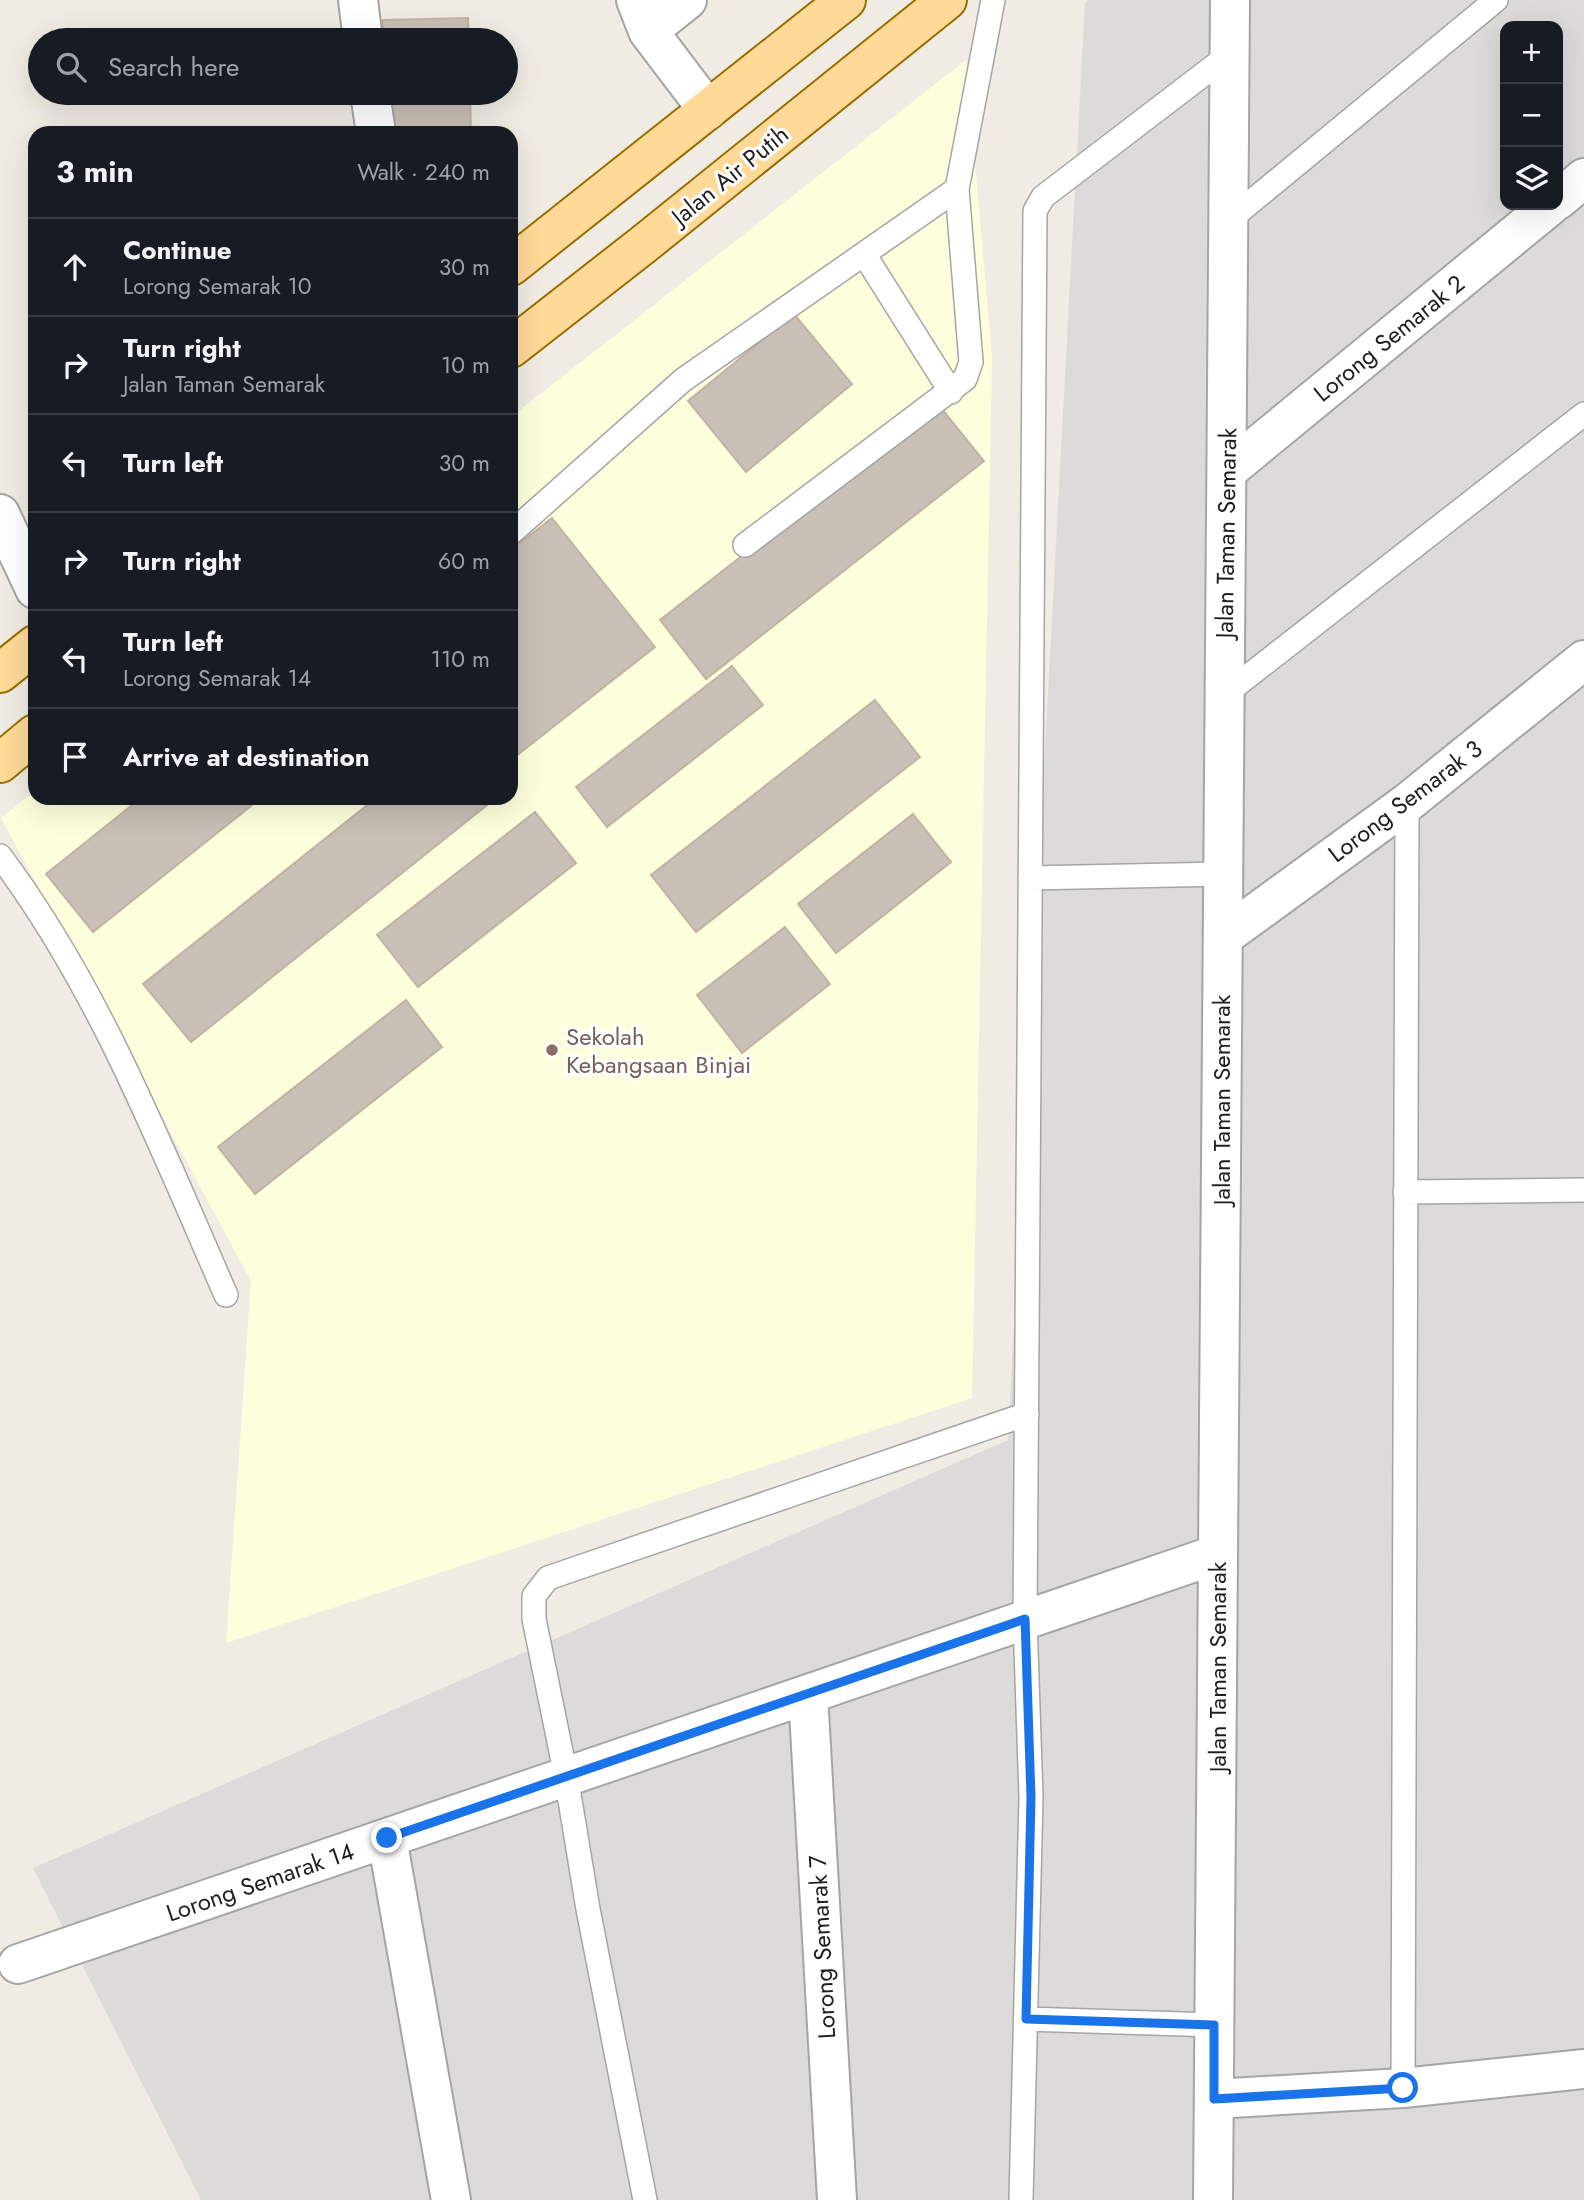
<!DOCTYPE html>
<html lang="en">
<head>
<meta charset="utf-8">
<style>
  :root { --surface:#171b24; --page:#20242c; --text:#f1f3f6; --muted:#9ea1a6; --line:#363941 }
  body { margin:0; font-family:Jost,sans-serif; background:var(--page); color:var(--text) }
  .controls { position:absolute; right:21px; top:21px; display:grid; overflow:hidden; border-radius:14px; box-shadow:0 7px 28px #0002 }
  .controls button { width:63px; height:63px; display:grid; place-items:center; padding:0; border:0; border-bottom:2px solid var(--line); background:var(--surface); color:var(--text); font:35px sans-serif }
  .stop { position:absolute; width:21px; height:21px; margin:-16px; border:5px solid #1a73e8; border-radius:50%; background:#fff }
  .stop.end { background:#1a73e8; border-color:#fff; box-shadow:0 2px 7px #0008 }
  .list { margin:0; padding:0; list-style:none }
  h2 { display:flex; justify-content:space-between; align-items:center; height:91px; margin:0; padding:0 28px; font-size:30px }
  h2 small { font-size:23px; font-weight:400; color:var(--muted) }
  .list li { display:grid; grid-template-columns:46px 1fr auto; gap:21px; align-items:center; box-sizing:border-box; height:98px; padding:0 28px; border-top:2px solid var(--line) }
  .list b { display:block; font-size:26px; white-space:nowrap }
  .list p { margin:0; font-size:23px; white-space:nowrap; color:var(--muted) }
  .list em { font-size:23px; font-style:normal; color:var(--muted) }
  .icon { flex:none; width:38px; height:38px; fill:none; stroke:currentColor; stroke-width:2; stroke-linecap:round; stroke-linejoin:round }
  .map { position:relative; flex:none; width:1584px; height:2200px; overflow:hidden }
  .search { position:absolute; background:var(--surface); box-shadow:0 7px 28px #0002; left:28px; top:28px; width:490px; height:77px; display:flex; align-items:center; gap:18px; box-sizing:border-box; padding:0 24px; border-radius:38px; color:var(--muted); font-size:26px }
  .panel { position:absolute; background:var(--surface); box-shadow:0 7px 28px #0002; left:28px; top:126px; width:490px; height:679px; border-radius:21px }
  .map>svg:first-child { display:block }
</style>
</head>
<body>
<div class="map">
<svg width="1584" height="2200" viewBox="0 0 1584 2200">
  <rect width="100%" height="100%" fill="#f0ece3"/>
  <path fill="#dcdbda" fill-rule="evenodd" d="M1089,0h495v2200h-1383l-168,-332 975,-428 77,-1437zM1505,26h53v179h-53z"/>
  <path fill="#fdffdc" d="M966,60l26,297 -20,1041 -746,245 25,-362 -250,-463 34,-27v7h476v-381z"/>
  <path fill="#c8bfb6" stroke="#c2b3a4" stroke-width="2" d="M468,18l1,22h-86v-20z
    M385,93h85l1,39 -86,1z
    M794,314l58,70 -106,88 -58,-71z
    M937,403l47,58 -278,218 -46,-59z
    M552,518l103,129 -144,113v-210z
    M732,666l31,39 -156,122 -31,-40z
    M875,700l45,57 -224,175 -45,-57z
    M141,798h120l-168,134 -47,-58z
    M376,798h105l6,7 -296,237 -48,-58z
    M535,812l41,51 -158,124 -41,-52z
    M913,814l38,48 -115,91 -38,-49z
    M785,927l45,57 -88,69 -45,-58z
    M406,1000l36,47 -187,147 -37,-47z"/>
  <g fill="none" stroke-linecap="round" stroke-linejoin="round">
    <defs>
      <path id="lane" d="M1228,221l268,-221
        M864,254l87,138
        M511,533l172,-153 274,-191
        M745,545l220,-166 6,-17 -14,-173 36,-189
        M1224,695l360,-281
        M0,856c99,132 160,289 226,439
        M1030,878l193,-4
        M1405,1192l179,-2
        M1026,2019l188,6
        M1403,2088l4,-1285
        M645,2200l-57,-291 -22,-133 -32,-157v-23l14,-18 479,-164
        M1021,2200l10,-403 -6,-178 10,-1408 8,-14 187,-143"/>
      <path id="street" d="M358,0l5,40
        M636,0l12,31 60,79
        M648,31l39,-31
        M370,93l6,40
        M1558,200l26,-22
        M1227,471l324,-266
        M0,514l35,75
        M1223,937l184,-134 177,-143
        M808,1694l29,506
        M387,1838l64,362
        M18,1964l1200,-410
        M1214,2099l189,-11 181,-19
        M1213,2200l17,-2200"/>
      <path id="primary" d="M511,266l335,-266
        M511,348l133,-104 303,-244
        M0,673l35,-28
        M0,763l35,-29"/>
    </defs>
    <use href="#lane" stroke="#a5a5a5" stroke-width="26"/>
    <use href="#street" stroke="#a5a5a5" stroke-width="42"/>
    <use href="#primary" stroke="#976f00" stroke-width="42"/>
    <use href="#lane" stroke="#fff" stroke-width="23"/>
    <use href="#street" stroke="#fff" stroke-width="38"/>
    <use href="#primary" stroke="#ffd998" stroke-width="38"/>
  </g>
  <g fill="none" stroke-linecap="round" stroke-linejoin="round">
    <path stroke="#1a73e8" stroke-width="9" d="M387,1838l638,-219 6,178 -5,222 188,6v74l189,-11"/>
  </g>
  <circle fill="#8d6e63" stroke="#fff" stroke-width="2.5" cx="552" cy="1050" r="7"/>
  <g text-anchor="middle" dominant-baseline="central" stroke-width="6" stroke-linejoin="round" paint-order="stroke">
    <g font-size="24" fill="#1e1e1e" stroke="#fff">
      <text transform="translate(730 175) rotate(-39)">Jalan Air Putih</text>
      <text transform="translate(1389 338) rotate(-39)">Lorong Semarak 2</text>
      <text transform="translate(1226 533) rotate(-89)">Jalan Taman Semarak</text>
      <text transform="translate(1405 801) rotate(-37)">Lorong Semarak 3</text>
      <text transform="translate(1221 1100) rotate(-90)">Jalan Taman Semarak</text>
      <text transform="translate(1217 1667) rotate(-90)">Jalan Taman Semarak</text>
      <text transform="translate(260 1882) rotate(-19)">Lorong Semarak 14</text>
      <text transform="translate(822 1947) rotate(-93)">Lorong Semarak 7</text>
    </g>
    <g font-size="24" fill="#785e54" stroke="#fff" text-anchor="start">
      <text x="566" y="1036">Sekolah<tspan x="566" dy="28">Kebangsaan Binjai</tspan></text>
    </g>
  </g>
</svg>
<div class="controls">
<button>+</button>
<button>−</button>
<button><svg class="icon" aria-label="layers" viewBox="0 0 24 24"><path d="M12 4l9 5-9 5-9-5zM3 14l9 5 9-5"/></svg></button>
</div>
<div class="stop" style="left:1403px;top:2088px"></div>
<div class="stop end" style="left:387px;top:1838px"></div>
<div class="search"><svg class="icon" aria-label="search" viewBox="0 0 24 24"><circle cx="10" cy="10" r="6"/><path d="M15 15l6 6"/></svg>Search here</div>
<section class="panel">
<h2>3 min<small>Walk · 240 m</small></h2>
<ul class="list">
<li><svg class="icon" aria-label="ahead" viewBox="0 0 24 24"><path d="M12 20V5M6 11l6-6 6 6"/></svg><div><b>Continue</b><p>Lorong Semarak 10</p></div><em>30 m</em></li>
<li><svg class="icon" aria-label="right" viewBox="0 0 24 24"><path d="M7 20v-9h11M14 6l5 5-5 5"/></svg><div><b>Turn right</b><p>Jalan Taman Semarak</p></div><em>10 m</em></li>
<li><svg class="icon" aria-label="left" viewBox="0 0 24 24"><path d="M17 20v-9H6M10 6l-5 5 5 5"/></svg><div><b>Turn left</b></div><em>30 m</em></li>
<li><svg class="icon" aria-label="right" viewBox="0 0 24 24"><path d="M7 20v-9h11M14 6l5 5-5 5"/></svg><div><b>Turn right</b></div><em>60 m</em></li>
<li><svg class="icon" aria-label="left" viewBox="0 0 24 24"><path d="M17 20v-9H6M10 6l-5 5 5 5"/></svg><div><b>Turn left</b><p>Lorong Semarak 14</p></div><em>110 m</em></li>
<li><svg class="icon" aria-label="arrive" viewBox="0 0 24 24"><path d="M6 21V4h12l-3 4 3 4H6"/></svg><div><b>Arrive at destination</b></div></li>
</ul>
</section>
</div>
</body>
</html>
